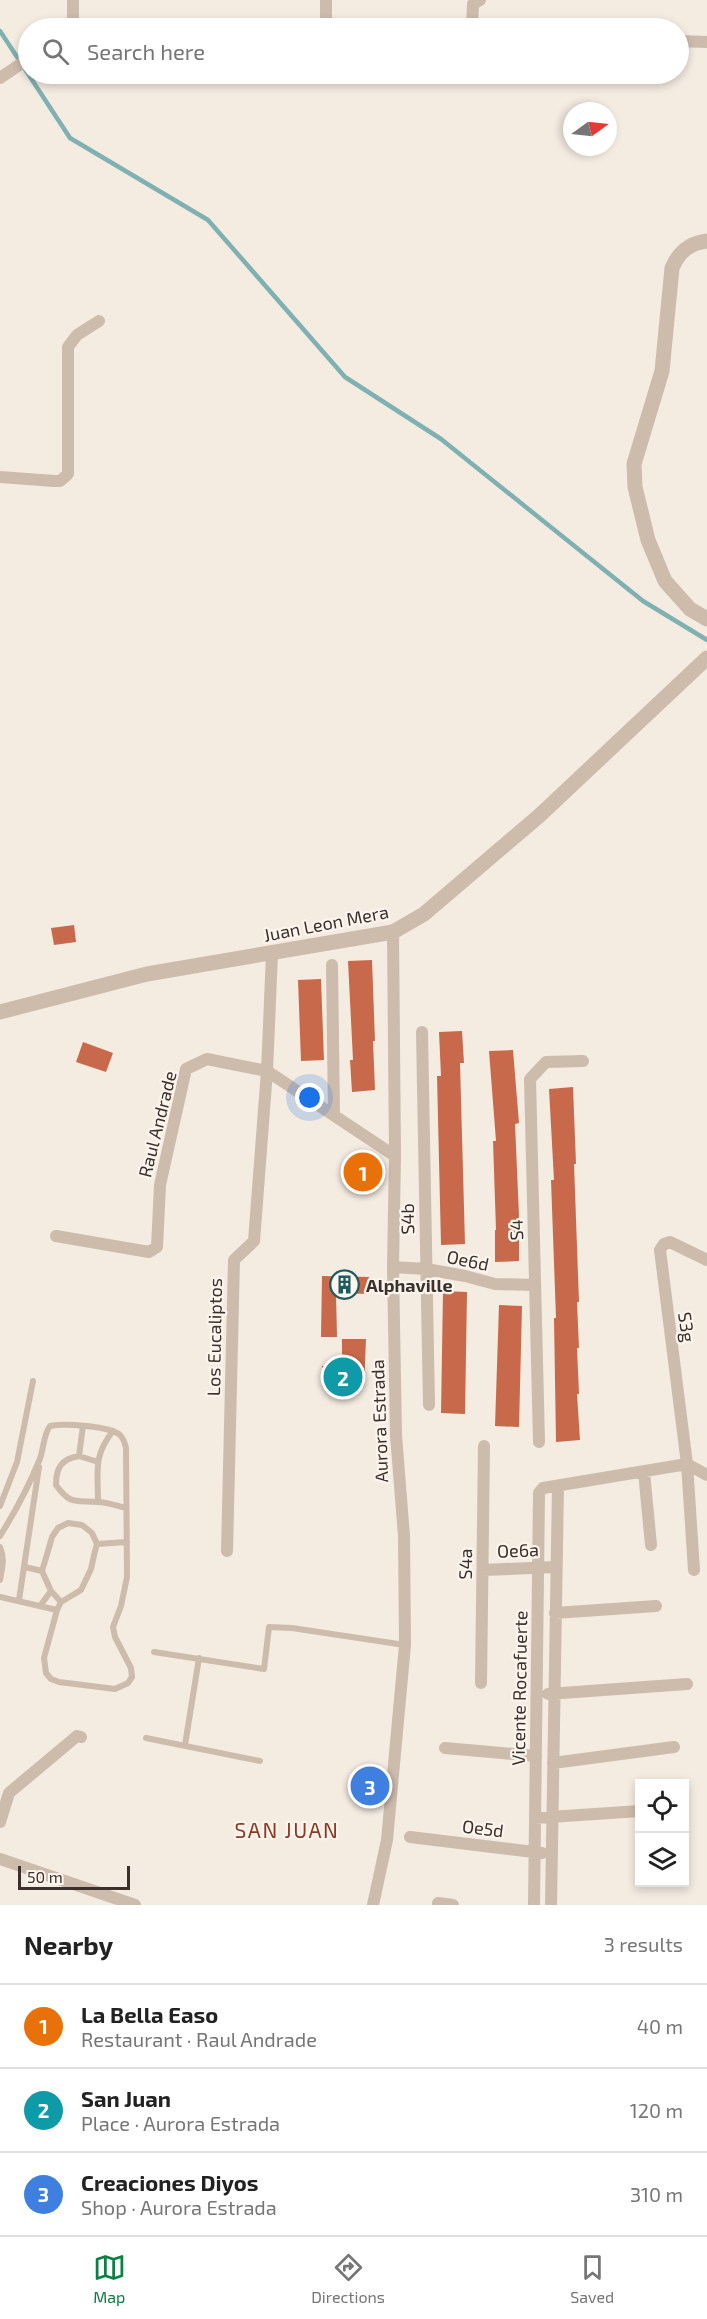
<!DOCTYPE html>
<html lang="en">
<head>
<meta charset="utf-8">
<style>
  :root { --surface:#fff; --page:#f6f6f6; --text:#222; --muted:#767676; --line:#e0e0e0; --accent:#0b8043 }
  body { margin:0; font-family:"Exo 2",sans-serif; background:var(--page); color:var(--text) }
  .controls { position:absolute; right:18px; bottom:18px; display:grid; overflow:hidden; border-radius:0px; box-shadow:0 3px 9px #0003 }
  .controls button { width:54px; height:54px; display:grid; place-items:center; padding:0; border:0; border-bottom:2px solid var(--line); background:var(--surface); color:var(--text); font:30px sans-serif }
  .compass { position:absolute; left:563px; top:102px; width:54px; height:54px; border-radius:50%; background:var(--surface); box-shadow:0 3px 9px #0003; rotate:75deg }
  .scale { position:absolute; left:18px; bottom:15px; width:112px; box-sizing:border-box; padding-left:6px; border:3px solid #3b302b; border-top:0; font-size:16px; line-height:21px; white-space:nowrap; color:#3b302b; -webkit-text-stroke:4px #fbf5ee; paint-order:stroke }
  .you { position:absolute; left:310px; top:1098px; width:21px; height:21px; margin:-15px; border:4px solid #fff; border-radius:50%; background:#1a73e8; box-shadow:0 0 0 9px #1a73e833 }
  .badge { display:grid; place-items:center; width:39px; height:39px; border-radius:50%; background:var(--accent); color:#fff; font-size:20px; font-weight:700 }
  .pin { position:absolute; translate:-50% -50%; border:3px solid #fff; box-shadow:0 2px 6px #0006 }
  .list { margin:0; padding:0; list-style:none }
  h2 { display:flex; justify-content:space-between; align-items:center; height:78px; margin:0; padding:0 24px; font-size:26px }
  h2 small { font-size:20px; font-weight:400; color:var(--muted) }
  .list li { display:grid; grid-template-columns:39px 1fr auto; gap:18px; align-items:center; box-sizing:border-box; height:84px; padding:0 24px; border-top:2px solid var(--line) }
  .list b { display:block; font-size:22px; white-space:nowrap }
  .list p { margin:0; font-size:20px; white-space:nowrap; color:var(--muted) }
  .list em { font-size:20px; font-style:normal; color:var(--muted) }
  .icon { flex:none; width:33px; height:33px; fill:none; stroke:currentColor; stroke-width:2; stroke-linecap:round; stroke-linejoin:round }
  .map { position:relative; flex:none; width:707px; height:1905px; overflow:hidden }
  .search { position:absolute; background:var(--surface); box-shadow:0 3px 9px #0003; left:18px; right:18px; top:18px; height:66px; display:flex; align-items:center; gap:15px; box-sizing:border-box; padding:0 21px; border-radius:33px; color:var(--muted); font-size:22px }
  .sheet { height:330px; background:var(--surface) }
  nav { display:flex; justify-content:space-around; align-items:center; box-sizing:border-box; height:84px; border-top:2px solid var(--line); background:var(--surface); font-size:16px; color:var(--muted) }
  nav a { display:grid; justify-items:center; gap:3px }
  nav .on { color:var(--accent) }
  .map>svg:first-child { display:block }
</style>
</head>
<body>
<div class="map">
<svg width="707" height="1905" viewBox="0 0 707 1905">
  <rect width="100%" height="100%" fill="#f4ebe1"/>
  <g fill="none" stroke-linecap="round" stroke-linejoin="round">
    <path stroke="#7fb0b2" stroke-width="4.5" d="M0,31l70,107 138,82 137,157 96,62 202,162 64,39"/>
  </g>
  <path fill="#c8694b" d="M74,925l2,17 -22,3 -3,-17z
    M372,960l3,81h-2l2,49 -23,2 -2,-32h3l-5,-99z
    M321,979l3,81 -23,1 -3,-81z
    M462,1031l2,32h-4l5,181 -24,1 -4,-169h4l-2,-44z
    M83,1042l30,11 -7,19 -30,-10z
    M513,1050l6,73 -4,1 4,92v45l-24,1v-32h1l-3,-89h3l-7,-90z
    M573,1087l3,77h-2l5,138h-2l2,46h-2l2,46h-2l3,46 -24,2 -2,-124h2l-5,-138h3l-5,-91z
    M322,1276l47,1v17l-33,-1 1,44h-16z
    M443,1291l24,1 -2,122 -24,-1z
    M499,1305l23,1 -3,121 -24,-1z
    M342,1339h24l-2,48h-42v-21h20z"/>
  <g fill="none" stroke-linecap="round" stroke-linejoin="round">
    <path stroke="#cdbbac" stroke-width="6" d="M83,1426l-4,30c-18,3 -23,12 -23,29 15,21 20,15 42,17 9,0 19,4 28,6
      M79,1456l19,6
      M98,1502c0,-31 -5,-46 15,-71
      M0,1506l17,-44 16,-81
      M0,1536c15,-24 28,-48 39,-75 5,-11 4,-26 11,-35 14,-3 60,0 70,9 4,4 5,9 6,13l1,129 -6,29 -8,21 2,10 16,31 1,9 -4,6 -13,6 -56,-7 -8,-3 -5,-6 -2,-15 13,-48 4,-8 20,-12 10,-21 4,-18 2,-7 -5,-11 -10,-8 -14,-2 -10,5 -6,9 -4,14 -6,20 9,20 10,11
      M97,1544l30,-2
      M0,1547c5,11 2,22 0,33
      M25,1567l17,4
      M0,1597l57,13
      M19,1600l20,-133
      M40,1606l11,-15
      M154,1652l110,17 5,-42 23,1 113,17
      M146,1738l114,23
      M185,1745l14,-87"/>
    <path stroke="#cdbbac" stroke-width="12" d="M73,0v28
      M326,0v28
      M472,28l1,-24 7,-4
      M678,41l29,1
      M0,78l28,-19
      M0,477l54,4h6l8,-7v-127l9,-12 22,-14
      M332,965l2,150
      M422,1032l7,373
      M56,1236l93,16 8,-5 3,-62 26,-116 21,-10 60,12 128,85
      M707,1260l-37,-18 -6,2 -4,6 27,214 20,11
      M393,1267l33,2 39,7 30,8 40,1
      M539,1442l-9,-363 16,-17 37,-1
      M644,1472l7,73
      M227,1551l7,-291 20,-19 13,-170 5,-117
      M483,1570l72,-3
      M555,1613l101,-7
      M481,1683l3,-237
      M548,1694l139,-10
      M445,1748l91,8
      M553,1763l121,-16
      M535,1818l105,-7
      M0,1822l9,-29 68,-57 4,1
      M410,1837l132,16
      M0,1859l135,46
      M438,1903l15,2
      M373,1905l14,-65 18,-195 -1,-109 -8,-101 -3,-168 2,-111 -2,-224
      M534,1905l5,-412 4,-5 144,-24 7,106
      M551,1905l7,-419"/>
    <path stroke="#cdbbac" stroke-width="15" d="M707,241c-18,2 -28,11 -35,27l-10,103 -28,93 1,23 13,53 17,41 25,28 17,10
      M0,1012l147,-38 246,-42 31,-18 115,-98 168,-158"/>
  </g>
  <defs>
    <symbol id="building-ring" viewBox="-11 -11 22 22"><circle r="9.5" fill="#fbf5ee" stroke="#1f5a5e" stroke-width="1.5"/><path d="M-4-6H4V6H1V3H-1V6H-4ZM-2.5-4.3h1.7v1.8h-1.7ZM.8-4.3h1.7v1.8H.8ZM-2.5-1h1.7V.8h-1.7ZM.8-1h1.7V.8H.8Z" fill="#1f5a5e"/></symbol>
  </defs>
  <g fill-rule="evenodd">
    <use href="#building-ring" x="328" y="1268" width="33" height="33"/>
  </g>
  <g text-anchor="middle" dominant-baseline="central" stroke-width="4.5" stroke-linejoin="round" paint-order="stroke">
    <g font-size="18" fill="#3b302b" stroke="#fbf5ee">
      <text transform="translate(326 923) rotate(-11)">Juan Leon Mera</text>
      <text transform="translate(157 1124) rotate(-76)">Raul Andrade</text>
      <text transform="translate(407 1219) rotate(-91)">S4b</text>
      <text transform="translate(516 1230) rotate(-92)">S4</text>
      <text transform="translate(468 1260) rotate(12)">Oe6d</text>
      <text transform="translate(687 1327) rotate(82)">S3g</text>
      <text transform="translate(214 1337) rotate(-89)">Los Eucaliptos</text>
      <text transform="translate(379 1421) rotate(-92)">Aurora Estrada</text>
      <text transform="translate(518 1550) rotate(-2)">Oe6a</text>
      <text transform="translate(465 1564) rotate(-89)">S4a</text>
      <text transform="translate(519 1688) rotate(-89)">Vicente Rocafuerte</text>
      <text transform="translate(483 1828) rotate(7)">Oe5d</text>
    </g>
    <g font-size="18" font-weight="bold" fill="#3b302b" stroke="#fbf5ee" text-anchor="start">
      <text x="366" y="1285">Alphaville</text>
    </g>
    <g font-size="21" letter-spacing="1.5" fill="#8c3b22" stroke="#fbf5ee">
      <text x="287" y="1829">SAN JUAN</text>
    </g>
  </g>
</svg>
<div class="controls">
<button><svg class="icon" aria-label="locate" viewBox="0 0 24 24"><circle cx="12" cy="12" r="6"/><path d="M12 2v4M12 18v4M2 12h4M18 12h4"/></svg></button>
<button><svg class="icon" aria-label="layers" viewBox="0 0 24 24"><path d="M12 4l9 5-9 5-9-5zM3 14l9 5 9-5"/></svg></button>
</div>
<svg class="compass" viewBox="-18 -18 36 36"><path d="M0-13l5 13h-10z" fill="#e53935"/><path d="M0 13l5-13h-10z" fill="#767676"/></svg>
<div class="scale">50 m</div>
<div class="you"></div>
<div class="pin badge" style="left:363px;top:1172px;background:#e8710a">1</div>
<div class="pin badge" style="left:343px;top:1377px;background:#0f9aa8">2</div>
<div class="pin badge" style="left:370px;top:1786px;background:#3f7fe0">3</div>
<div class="search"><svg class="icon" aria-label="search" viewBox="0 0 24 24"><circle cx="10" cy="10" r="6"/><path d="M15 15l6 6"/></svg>Search here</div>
</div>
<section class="sheet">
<h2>Nearby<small>3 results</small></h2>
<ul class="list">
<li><span class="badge" style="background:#e8710a">1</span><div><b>La Bella Easo</b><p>Restaurant · Raul Andrade</p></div><em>40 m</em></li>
<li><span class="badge" style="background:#0f9aa8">2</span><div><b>San Juan</b><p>Place · Aurora Estrada</p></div><em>120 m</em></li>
<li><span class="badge" style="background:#3f7fe0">3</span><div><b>Creaciones Diyos</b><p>Shop · Aurora Estrada</p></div><em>310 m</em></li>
</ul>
</section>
<nav>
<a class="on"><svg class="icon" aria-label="map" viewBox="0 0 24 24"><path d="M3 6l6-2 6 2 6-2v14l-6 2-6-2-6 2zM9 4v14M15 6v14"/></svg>Map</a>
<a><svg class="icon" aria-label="directions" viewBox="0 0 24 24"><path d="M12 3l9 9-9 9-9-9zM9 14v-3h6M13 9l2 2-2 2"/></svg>Directions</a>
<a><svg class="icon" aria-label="saved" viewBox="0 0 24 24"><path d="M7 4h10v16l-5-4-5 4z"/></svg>Saved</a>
</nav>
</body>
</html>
